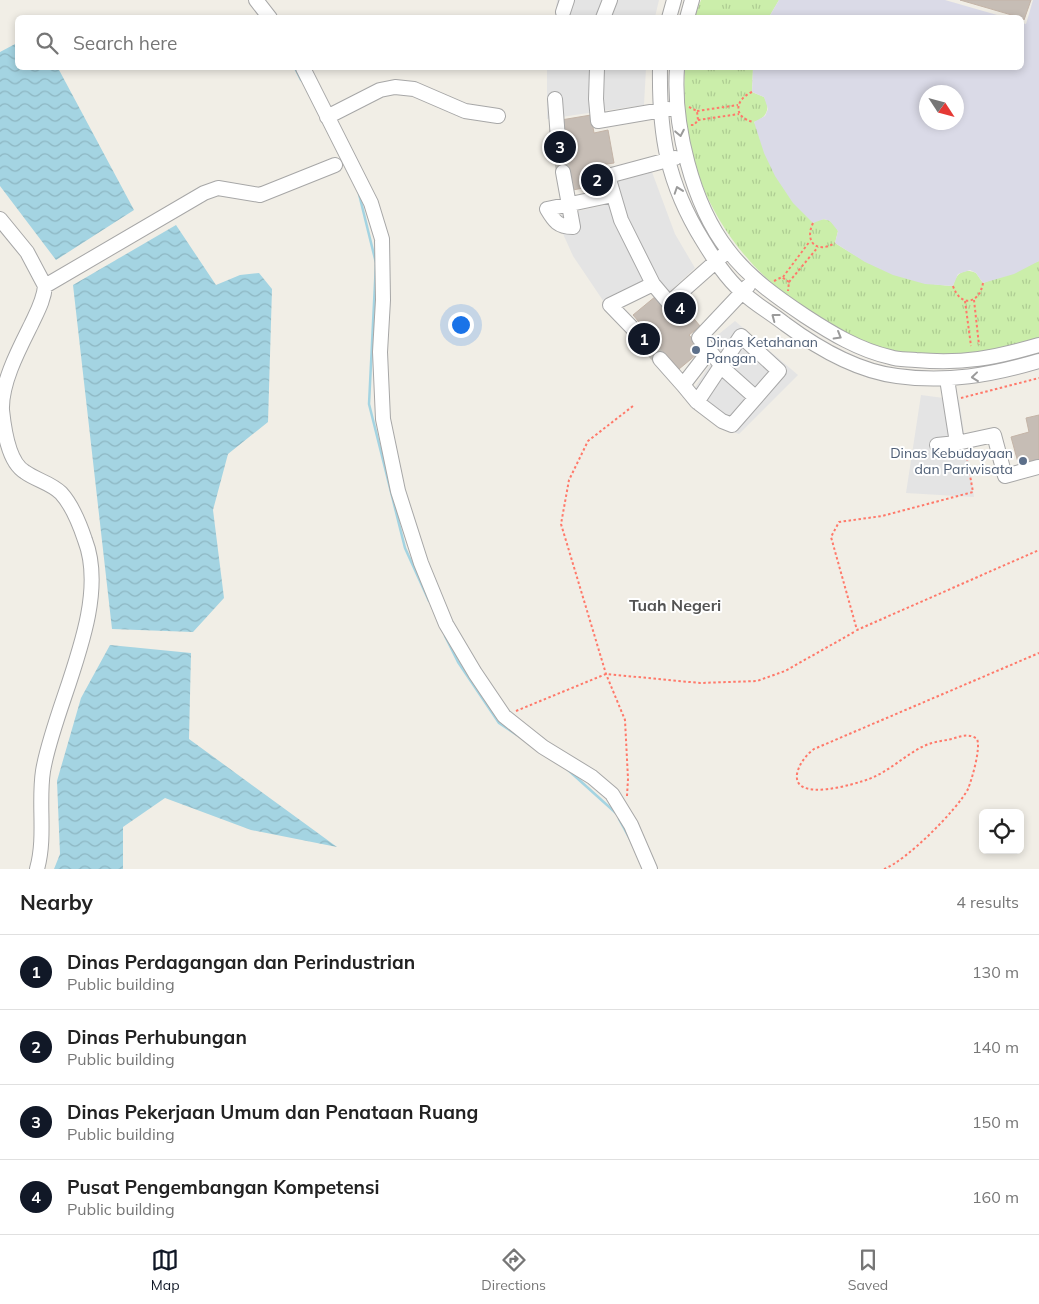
<!DOCTYPE html>
<html lang="en">
<head>
<meta charset="utf-8">
<style>
  :root { --surface:#fff; --page:#f6f6f6; --text:#222; --muted:#767676; --line:#e0e0e0; --accent:#111827 }
  body { margin:0; font-family:Mulish,sans-serif; background:var(--page); color:var(--text) }
  .controls { position:absolute; right:15px; bottom:15px; display:grid; overflow:hidden; border-radius:8px; box-shadow:0 2px 8px #0003 }
  .controls button { width:45px; height:45px; display:grid; place-items:center; padding:0; border:0; border-bottom:1px solid var(--line); background:var(--surface); color:var(--text); font:25px sans-serif }
  .compass { position:absolute; left:919px; top:85px; width:45px; height:45px; border-radius:50%; background:var(--surface); box-shadow:0 2px 8px #0003; rotate:126deg }
  .you { position:absolute; left:460px; top:324px; width:18px; height:18px; margin:-12px; border:4px solid #fff; border-radius:50%; background:#1a73e8; box-shadow:0 0 0 8px #1a73e833 }
  .badge { display:grid; place-items:center; width:32px; height:32px; border-radius:50%; background:var(--accent); color:#fff; font-size:16px; font-weight:700 }
  .pin { position:absolute; translate:-50% -50%; border:2px solid #fff; box-shadow:0 1px 5px #0006 }
  .list { margin:0; padding:0; list-style:none }
  h2 { display:flex; justify-content:space-between; align-items:center; height:65px; margin:0; padding:0 20px; font-size:21px }
  h2 small { font-size:16px; font-weight:400; color:var(--muted) }
  .list li { display:grid; grid-template-columns:32px 1fr auto; gap:15px; align-items:center; box-sizing:border-box; height:75px; padding:0 20px; border-top:1px solid var(--line) }
  .list b { display:block; font-size:19px; white-space:nowrap }
  .list p { margin:0; font-size:16px; white-space:nowrap; color:var(--muted) }
  .list em { font-size:16px; font-style:normal; color:var(--muted) }
  .icon { flex:none; width:28px; height:28px; fill:none; stroke:currentColor; stroke-width:2; stroke-linecap:round; stroke-linejoin:round }
  .map { position:relative; flex:none; width:1039px; height:869px; overflow:hidden }
  .search { position:absolute; background:var(--surface); box-shadow:0 2px 8px #0003; left:15px; right:15px; top:15px; height:55px; display:flex; align-items:center; gap:12px; box-sizing:border-box; padding:0 18px; border-radius:8px; color:var(--muted); font-size:19px }
  .sheet { height:365px; background:var(--surface) }
  nav { display:flex; justify-content:space-around; align-items:center; box-sizing:border-box; height:70px; border-top:1px solid var(--line); background:var(--surface); font-size:14px; color:var(--muted) }
  nav a { display:grid; justify-items:center; gap:2px }
  nav .on { color:var(--accent) }
  .map>svg:first-child { display:block }
</style>
</head>
<body>
<div class="map">
<svg width="1039" height="869" viewBox="0 0 1039 869">
  <defs>
    <pattern id="grass-tufts" width="24" height="20" patternUnits="userSpaceOnUse" patternTransform="scale(1.25)"><rect width="24" height="20" fill="#cbeeaa"/><path d="M3 7l-1-3M5 7V3M7 7l1-3M15 17l-1-3M17 17v-4M19 17l1-3" fill="none" stroke="#aecc92"/></pattern>
    <pattern id="water-waves" width="16" height="10" patternUnits="userSpaceOnUse" patternTransform="scale(1.25)"><rect width="16" height="10" fill="#a4d4e2"/><path d="M0 5q4-4 8 0t8 0" fill="none" stroke="#8db6c2"/></pattern>
  </defs>
  <rect width="100%" height="100%" fill="#f1eee6"/>
  <path fill="url(#grass-tufts)" d="M701,0h78l-10,17 -75,1z
    M685,68h68l-1,24 12,5c7,11 3,21 -10,25l59,101c10,-7 20,-4 25,8l-3,12c39,25 71,40 118,43 3,-13 11,-18 23,-13l7,10 56,-22v77c-38,10 -79,22 -119,18 -34,-4 -64,-17 -92,-33 -96,-54 -151,-145 -143,-255z"/>
  <path fill="#e4e4e4" d="M557,0h102l-4,17 -100,1z
    M547,68h99l-2,37 -97,14z
    M652,172l23,62 20,34 -29,27 -11,-14 -49,24 -33,-49 -18,-40 64,-14 -7,-19z
    M735,321l63,54 -59,59 -18,-6 -33,-30 30,-46 -9,-10z
    M921,395l38,5 15,97 -68,-4z"/>
  <path fill="#dadae7" fill-rule="evenodd" d="M779,0h166l59,17h-235z
    M1033,0h6v261l-25,13 -31,9 -7,-10 -6,-3 -12,4 -5,12 -28,-2 -32,-9 -28,-13 -30,-19 3,-12 -8,-10 -6,-2 -11,4 -20,-20 -18,-27 -11,-23 -10,-31 11,-6 3,-7 -4,-12 -12,-5 1,-24h269v-45l4,1zM926,92h30v30h-30z"/>
  <path fill="url(#water-waves)" d="M17,43l1,25h40l76,142 -78,50 -56,-74v-134z
    M176,225l40,60 24,-10 19,-2 13,16 -4,133 -40,32 -15,56 11,88 -31,34 -81,-3 -39,-344z
    M110,645l81,8 -2,86 148,108 -86,-17 -86,-32 -42,29v42h-69l6,-15 -3,-73 24,-83z"/>
  <g fill="none" stroke-linecap="round" stroke-linejoin="round">
    <path stroke="#a4d4e2" stroke-width="2.5" d="M295,68l6,12
      M359,194l17,69 -7,141 36,144 24,53
      M445,636l13,26 41,61 18,12
      M567,769l50,45
      M619,819l13,24"/>
  </g>
  <path fill="#c6bdb5" stroke="#c4b4a7" d="M960,0h71l-7,20 -2,-2z
    M591,115l3,18 14,-3 6,33 -14,2 3,19 -30,6 -3,-19 -12,2 -5,-33 8,-20z
    M656,296l12,14 11,-9 21,25 -11,9 13,15 -23,19 -13,-15 -9,8 -21,-25 9,-8 -12,-14z
    M1039,415v54l-20,-3 -8,-29 18,-5 -3,-14z"/>
  <g fill="none" stroke-linecap="round" stroke-linejoin="round">
    <path stroke="#c7c5be" stroke-width="14" stroke-dasharray="14 7" stroke-linecap="butt" d="M558,139l5,33
      M639,335l21,24"/>
    <defs>
      <path id="minor" d="M256,0l14,18
        M563,12l4,-12
        M603,18l7,-18
        M669,18l5,-18
        M687,18l5,-18
        M303,68l68,135 11,36 1,61 -3,52 3,67 15,72 23,72 25,61 29,49 29,43 39,31 49,30 20,17 19,31 19,44
        M597,68l-1,31 2,22 70,-12
        M660,68c-1,67 7,115 43,173 11,18 23,37 39,51 13,12 29,21 43,32 31,23 72,47 112,52 49,7 95,-1 142,-15
        M677,68c-4,56 15,136 51,182 20,27 50,48 77,66 26,17 54,34 85,41 8,3 18,2 26,3 48,4 78,-2 123,-15
        M555,99l3,40
        M327,117l53,-27 15,-3 19,2 51,22 33,5
        M563,172l10,55c-15,0 -19,-6 -26,-18l66,-14
        M0,219l27,33 18,34c-1,14 -8,26 -14,39 -12,24 -30,58 -29,85 2,19 6,52 23,62 11,8 26,11 36,21 11,12 19,32 24,47 26,67 -31,164 -42,231 -5,32 3,66 -6,98
        M653,284l-32,-64 -13,-44 67,-18
        M45,286l159,-93 14,-5 42,7 75,-30
        M748,286l-49,52 28,34 28,25
        M639,335l-29,-30 43,-21 16,19 53,-47
        M741,336l38,35 -47,54 -10,-4 -25,-19z
        M660,359l23,26
        M947,379l10,64 37,-8 11,41 33,-9
        M697,402l-14,-17 27,-35
        M937,445l20,-2"/>
    </defs>
    <use href="#minor" stroke="#a7a7a7" stroke-width="16"/>
    <path stroke="#ff796a" stroke-width="2" stroke-dasharray="2.5 2.5" stroke-linecap="butt" d="M752,92c-18,8 -19,26 2,30
      M689,107l8,4 1,9 -4,5h-4
      M697,111l41,-6
      M698,120l41,-6
      M813,223c-9,19 4,31 22,20
      M783,277l27,-36
      M774,281l8,-4 7,5 -1,9
      M789,282l29,-35
      M953,286c7,21 26,19 30,-3
      M974,300l5,45
      M965,301l6,45
      M961,398l78,-20
      M966,453l7,39 -91,24 -43,6 -8,15 26,93 182,-80
      M516,711l90,-37 94,9 57,-2 28,-10 71,-40
      M627,796l1,-17 -3,-59 -19,-46 -45,-150 8,-44 19,-39 45,-35
      M884,869c22,-8 73,-59 84,-80 4,-10 13,-41 9,-50 -8,-6 -16,-3 -25,0 -10,2 -21,3 -30,8 -18,9 -34,25 -53,32 -14,5 -76,24 -72,-5 2,-10 9,-19 17,-25l225,-96"/>
    <use href="#minor" stroke="#fff" stroke-width="14"/>
  </g>
  <defs><path id="oneway-chevron" d="M-2-3.5L2.5 0L-2 3.5" fill="none" stroke-width="1.6" stroke-linecap="round" stroke-linejoin="round" transform="scale(1.25)"/></defs>
  <g stroke="#9b9b9b">
    <use href="#oneway-chevron" transform="translate(680 133) rotate(79)"/>
    <use href="#oneway-chevron" transform="translate(678 190) rotate(-109)"/>
    <use href="#oneway-chevron" transform="translate(775 317) rotate(-143)"/>
    <use href="#oneway-chevron" transform="translate(838 336) rotate(30)"/>
    <use href="#oneway-chevron" transform="translate(975 377) rotate(174)"/>
  </g>
  <g fill="#5c6f8a" stroke="#fff" stroke-width="2">
    <circle cx="696" cy="350" r="5"/>
    <circle cx="1023" cy="461" r="5"/>
  </g>
  <g text-anchor="middle" dominant-baseline="central" stroke-width="4" stroke-linejoin="round" paint-order="stroke">
    <g font-size="14" fill="#4e5e75" stroke="#fff" text-anchor="start">
      <text x="706" y="342">Dinas Ketahanan<tspan x="706" dy="16">Pangan</tspan></text>
      <text x="1013" y="453" text-anchor="end">Dinas Kebudayaan<tspan x="1013" dy="16">dan Pariwisata</tspan></text>
    </g>
    <g font-size="16" font-weight="bold" fill="#535353" stroke="#fff">
      <text x="675" y="605">Tuah Negeri</text>
    </g>
  </g>
</svg>
<div class="controls">
<button><svg class="icon" aria-label="locate" viewBox="0 0 24 24"><circle cx="12" cy="12" r="6"/><path d="M12 2v4M12 18v4M2 12h4M18 12h4"/></svg></button>
</div>
<svg class="compass" viewBox="-18 -18 36 36"><path d="M0-13l5 13h-10z" fill="#e53935"/><path d="M0 13l5-13h-10z" fill="#767676"/></svg>
<div class="you"></div>
<div class="pin badge" style="left:644px;top:339px">1</div>
<div class="pin badge" style="left:597px;top:180px">2</div>
<div class="pin badge" style="left:560px;top:147px">3</div>
<div class="pin badge" style="left:680px;top:308px">4</div>
<div class="search"><svg class="icon" aria-label="search" viewBox="0 0 24 24"><circle cx="10" cy="10" r="6"/><path d="M15 15l6 6"/></svg>Search here</div>
</div>
<section class="sheet">
<h2>Nearby<small>4 results</small></h2>
<ul class="list">
<li><span class="badge">1</span><div><b>Dinas Perdagangan dan Perindustrian</b><p>Public building</p></div><em>130 m</em></li>
<li><span class="badge">2</span><div><b>Dinas Perhubungan</b><p>Public building</p></div><em>140 m</em></li>
<li><span class="badge">3</span><div><b>Dinas Pekerjaan Umum dan Penataan Ruang</b><p>Public building</p></div><em>150 m</em></li>
<li><span class="badge">4</span><div><b>Pusat Pengembangan Kompetensi</b><p>Public building</p></div><em>160 m</em></li>
</ul>
</section>
<nav>
<a class="on"><svg class="icon" aria-label="map" viewBox="0 0 24 24"><path d="M3 6l6-2 6 2 6-2v14l-6 2-6-2-6 2zM9 4v14M15 6v14"/></svg>Map</a>
<a><svg class="icon" aria-label="directions" viewBox="0 0 24 24"><path d="M12 3l9 9-9 9-9-9zM9 14v-3h6M13 9l2 2-2 2"/></svg>Directions</a>
<a><svg class="icon" aria-label="saved" viewBox="0 0 24 24"><path d="M7 4h10v16l-5-4-5 4z"/></svg>Saved</a>
</nav>
</body>
</html>
